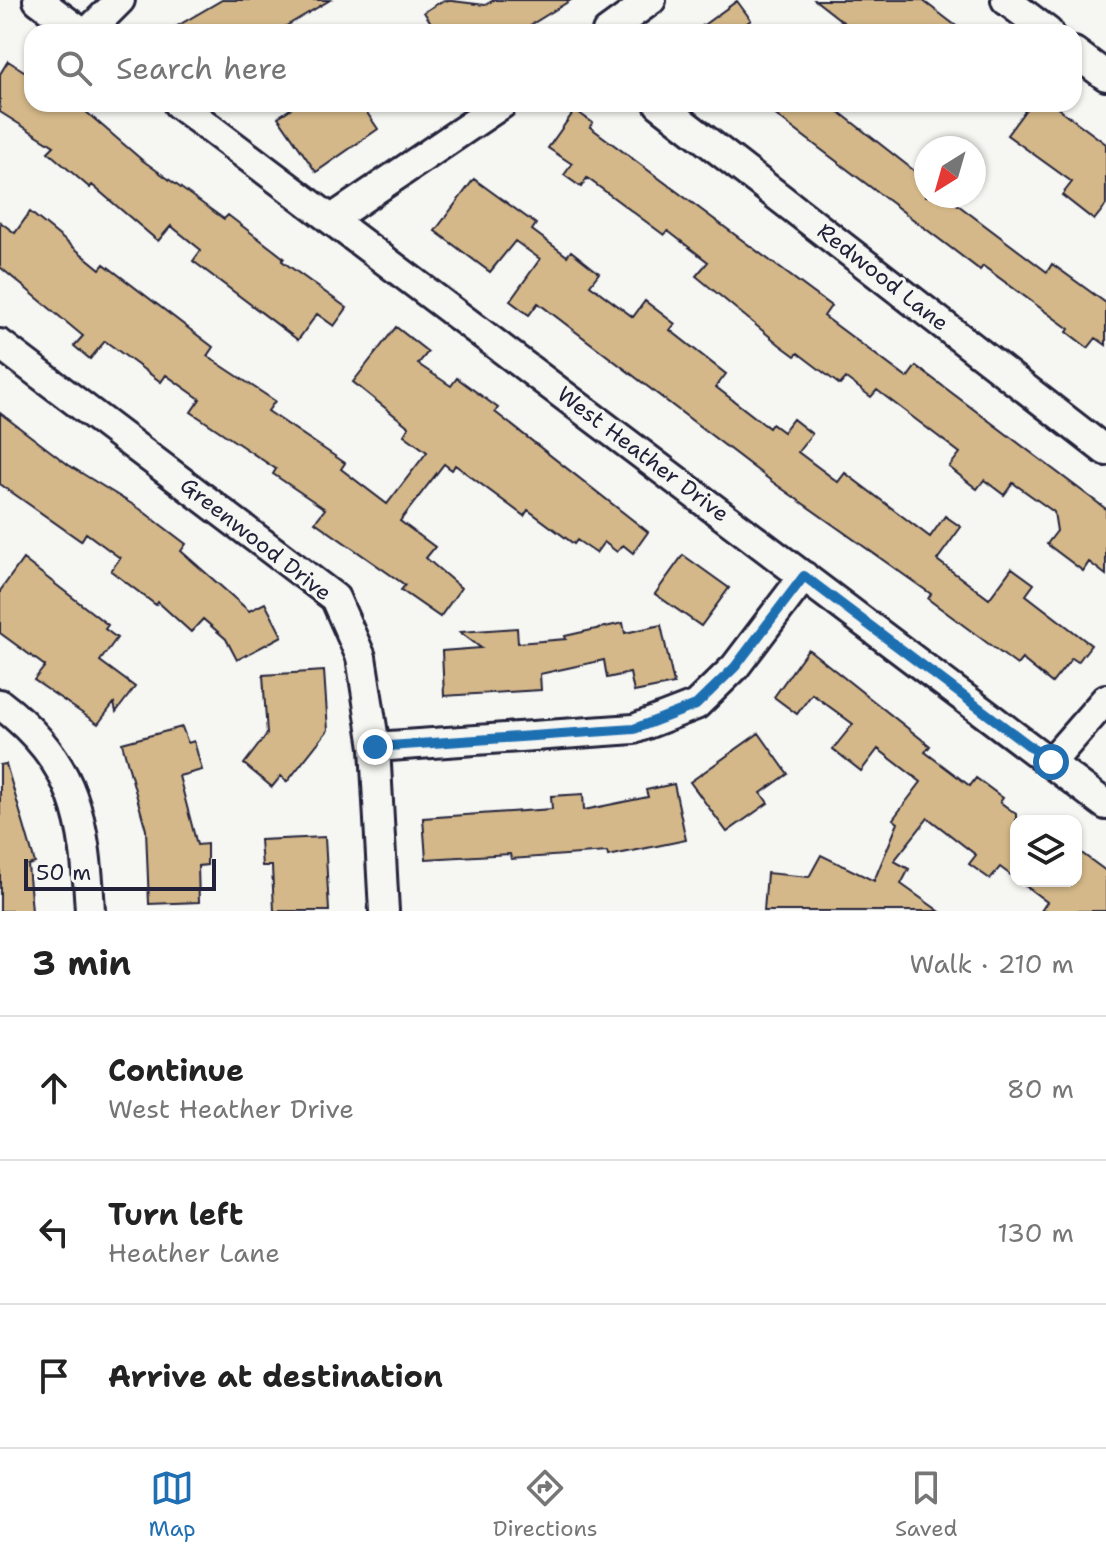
<!DOCTYPE html>
<html lang="en">
<head>
<meta charset="utf-8">
<style>
  :root { --surface:#fff; --page:#f6f6f6; --text:#222; --muted:#767676; --line:#e0e0e0; --accent:#1f6fb2 }
  body { margin:0; font-family:"Shantell Sans",sans-serif; background:var(--page); color:var(--text) }
  .controls { position:absolute; right:24px; bottom:24px; display:grid; overflow:hidden; border-radius:16px; box-shadow:0 2px 6px #0004 }
  .controls button { width:72px; height:72px; display:grid; place-items:center; padding:0; border:0; border-bottom:2px solid var(--line); background:var(--surface); color:var(--text); font:40px sans-serif }
  .compass { position:absolute; left:914px; top:136px; width:72px; height:72px; border-radius:50%; background:var(--surface); box-shadow:0 2px 6px #0004; rotate:217deg }
  .scale { position:absolute; left:24px; bottom:20px; width:192px; box-sizing:border-box; padding-left:8px; border:4px solid #22223b; border-top:0; font-size:22px; line-height:28px; white-space:nowrap; color:#22223b; -webkit-text-stroke:6px #f6f6f2; paint-order:stroke }
  .stop { position:absolute; width:24px; height:24px; margin:-18px; border:6px solid #1f6fb2; border-radius:50%; background:#fff }
  .stop.end { background:#1f6fb2; border-color:#fff; box-shadow:0 2px 8px #0008 }
  .list { margin:0; padding:0; list-style:none }
  h2 { display:flex; justify-content:space-between; align-items:center; height:104px; margin:0; padding:0 32px; font-size:34px }
  h2 small { font-size:26px; font-weight:400; color:var(--muted) }
  .list li { display:grid; grid-template-columns:52px 1fr auto; gap:24px; align-items:center; box-sizing:border-box; height:144px; padding:0 32px; border-top:2px solid var(--line) }
  .list b { display:block; font-size:30px; white-space:nowrap }
  .list p { margin:0; font-size:26px; white-space:nowrap; color:var(--muted) }
  .list em { font-size:26px; font-style:normal; color:var(--muted) }
  .icon { flex:none; width:44px; height:44px; fill:none; stroke:currentColor; stroke-width:2; stroke-linecap:round; stroke-linejoin:round }
  .map { position:relative; flex:none; width:1106px; height:911px; overflow:hidden }
  .search { position:absolute; background:var(--surface); box-shadow:0 2px 6px #0004; left:24px; right:24px; top:24px; height:88px; display:flex; align-items:center; gap:20px; box-sizing:border-box; padding:0 28px; border-radius:24px; color:var(--muted); font-size:30px }
  .sheet { height:536px; background:var(--surface) }
  nav { display:flex; justify-content:space-around; align-items:center; box-sizing:border-box; height:112px; border-top:2px solid var(--line); background:var(--surface); font-size:22px; color:var(--muted) }
  nav a { display:grid; justify-items:center; gap:4px }
  nav .on { color:var(--accent) }
  .map>svg:first-child { display:block }
</style>
</head>
<body>
<div class="map">
<svg width="1106" height="911" viewBox="0 0 1106 911">
  <rect width="100%" height="100%" fill="#f6f6f2"/>
  <filter id="ink" filterUnits="userSpaceOnUse"><feTurbulence type="fractalNoise" baseFrequency=".0125" numOctaves="2"/><feDisplacementMap in="SourceGraphic" scale="16" xChannelSelector="R" yChannelSelector="G"/><feConvolveMatrix kernelMatrix="1 2 1 2 8 2 1 2 1" color-interpolation-filters="sRGB"/></filter>
  <g filter="url(#ink)">
    <path fill="#d4b889" stroke="#22223b" stroke-width="2" d="M222,0h108l-54,32h-109z
      M444,0l41,5 9,-5h77l-52,32h-82l-13,-20z
      M815,0h107l42,32h-108z
      M737,1l14,19 -16,12h-41z
      M8,61l24,15v28h45l65,56 82,59 4,-4 56,43 -2,3 65,47 -13,18 -17,-12 -19,26 -105,-79 8,-11 -30,-24 -13,15 -66,-56 -2,3 -42,-36 6,-6 -54,-34v-38z
      M298,104h63l17,25 -62,43 -38,-55z
      M761,104h68l97,76v16h20l101,76 5,-8 54,39v42l-10,-7 -8,10 -21,-16 2,-3 -86,-63 -3,4z
      M1030,104h22l54,40v61l-12,15 -32,-25 10,-13 -65,-47z
      M575,110l18,13 -3,4 241,179 -7,10 83,62 9,-12 190,143v66l-17,-13 -6,9 -36,-27 10,-13 -3,-19 -41,-29 -9,12 -20,-15 -7,9 -28,-22 11,-14 -83,-63 -6,7 -25,-19 -6,7 -42,-32 -3,3 -15,-11 -84,-69 12,-14 -40,-31 -4,4 -77,-57 -6,9 -17,-12 8,-11 -24,-16z
      M474,179l62,45 -4,6 35,26 4,-5 28,22 -9,12 43,32 12,-16 30,23 -5,6 56,44 -10,13 53,41 3,-4 11,8 10,-13 19,15 -14,18 40,30 7,-9 85,64 15,-21 16,11 -24,33 52,39 23,-31 22,16 -8,11 65,50 -13,17 -6,-4 -20,25 -30,-24 -5,6 -89,-66 3,-5 -157,-111 -236,-180 -9,12 -19,-14 30,-42 -25,-18 -25,31 -55,-41z
      M30,212l70,57 4,-5 109,83 -6,9 68,45 -7,10 77,52 -4,6 46,35 40,-52 -23,-17 5,-8 -56,-45 43,-55 32,25 -10,12 33,22 6,-8 41,30 -3,4 153,120 -15,21 -10,-8 -6,7 -13,-10 -8,11 -19,-13 -3,4 -46,-34 -4,6 -69,-51 -3,5 -8,-6 -44,57 35,26 -9,11 35,30 -21,29 -39,-27 4,-5 -90,-63 10,-13 -52,-35 3,-5 -85,-57 9,-13 -34,-24 -5,7 -56,-41 -15,18 -16,-13 9,-10 -83,-69v-45l15,11z
      M0,413l70,53 70,43 46,35 -5,7 68,60 16,-8 17,33 -45,24 -11,-21 -23,-20 -12,13 -33,-30 -2,3 -45,-34 9,-13 -34,-25 -5,8 -81,-57z
      M683,555l46,33 -28,38 -46,-32z
      M23,559l85,66 -3,4 12,9 -17,23 35,26 -19,25 -2,-9 -16,21 -64,-44 11,-14 -45,-33v-42z
      M623,623l2,10 36,-8 13,59 -40,8 -4,-19 -23,5 -3,-18 -64,14 1,16 -97,6 -2,-45 39,-3 -21,-16 57,-4 1,15 48,-4 -1,-3z
      M808,649l122,97 -5,6 45,34 6,-8 27,20 -3,4 16,12v65l-16,-12 -10,12 -21,-15 7,-9 -48,-37 -34,43 15,8 -8,15 38,27h-175l3,-38 42,4 12,-22 53,26 24,-58 -5,-4 28,-37 -43,-33 -17,22 -28,-22 20,-25 -41,-30 -15,20 -23,-17z
      M324,671l4,59 -41,52 -6,-6 -9,11 -28,-23 23,-30 -4,-59z
      M182,727l6,16 6,-2 8,29 -23,6 18,69 10,-1v21l-9,1 1,36 -50,2 -3,-74 -24,-87z
      M759,733l29,41 -27,19 7,10 -41,29 -37,-50z
      M6,764l29,99 -7,2 4,46h-32v-146z
      M674,784l12,56 -78,16 -1,-4 -96,7 -1,-5 -84,5 -3,-41 129,-9 -1,-13 32,-2 1,16 64,-13 -2,-7z
      M325,837l4,74h-55l-2,-45h-10l-2,-26z
      M1076,849l30,22v40h-65l6,-9 -28,-21h57z"/>
    <g fill="none" stroke-linecap="round" stroke-linejoin="round">
      <defs>
        <path id="street" d="M38,0l43,32
          M1006,0l42,32
          M88,32l32,-32
          M607,32l44,-32
          M1074,52l32,24
          M178,104l928,701
          M659,104l447,347
          M332,219l170,-115
          M0,344l335,254 26,59 14,90 9,164
          M0,704c77,58 85,117 90,207
          M375,747l259,-18 62,-24 39,-38 69,-91
          M1051,762l55,-63"/>
      </defs>
      <use href="#street" stroke="#22223b" stroke-width="34"/>
      <use href="#street" stroke="#f6f6f2" stroke-width="28"/>
    </g>
  </g>
  <g fill="none" stroke-linecap="round" stroke-linejoin="round" filter="url(#ink)">
    <path stroke="#1f6fb2" stroke-width="10" d="M375,747l259,-18 62,-24 39,-38 69,-91 247,186"/>
  </g>
  <g text-anchor="middle" dominant-baseline="central" stroke-width="6" stroke-linejoin="round" paint-order="stroke">
    <g font-size="22" fill="#22223b" stroke="#f6f6f2">
      <text transform="translate(883 277) rotate(38)">Redwood Lane</text>
      <text transform="translate(643 454) rotate(37)">West Heather Drive</text>
      <text transform="translate(256 539) rotate(38)">Greenwood Drive</text>
    </g>
  </g>
</svg>
<div class="controls">
<button><svg class="icon" aria-label="layers" viewBox="0 0 24 24"><path d="M12 4l9 5-9 5-9-5zM3 14l9 5 9-5"/></svg></button>
</div>
<svg class="compass" viewBox="-18 -18 36 36"><path d="M0-13l5 13h-10z" fill="#e53935"/><path d="M0 13l5-13h-10z" fill="#767676"/></svg>
<div class="scale">50 m</div>
<div class="stop" style="left:1051px;top:762px"></div>
<div class="stop end" style="left:375px;top:747px"></div>
<div class="search"><svg class="icon" aria-label="search" viewBox="0 0 24 24"><circle cx="10" cy="10" r="6"/><path d="M15 15l6 6"/></svg>Search here</div>
</div>
<section class="sheet">
<h2>3 min<small>Walk · 210 m</small></h2>
<ul class="list">
<li><svg class="icon" aria-label="ahead" viewBox="0 0 24 24"><path d="M12 20V5M6 11l6-6 6 6"/></svg><div><b>Continue</b><p>West Heather Drive</p></div><em>80 m</em></li>
<li><svg class="icon" aria-label="left" viewBox="0 0 24 24"><path d="M17 20v-9H6M10 6l-5 5 5 5"/></svg><div><b>Turn left</b><p>Heather Lane</p></div><em>130 m</em></li>
<li><svg class="icon" aria-label="arrive" viewBox="0 0 24 24"><path d="M6 21V4h12l-3 4 3 4H6"/></svg><div><b>Arrive at destination</b></div></li>
</ul>
</section>
<nav>
<a class="on"><svg class="icon" aria-label="map" viewBox="0 0 24 24"><path d="M3 6l6-2 6 2 6-2v14l-6 2-6-2-6 2zM9 4v14M15 6v14"/></svg>Map</a>
<a><svg class="icon" aria-label="directions" viewBox="0 0 24 24"><path d="M12 3l9 9-9 9-9-9zM9 14v-3h6M13 9l2 2-2 2"/></svg>Directions</a>
<a><svg class="icon" aria-label="saved" viewBox="0 0 24 24"><path d="M7 4h10v16l-5-4-5 4z"/></svg>Saved</a>
</nav>
</body>
</html>
